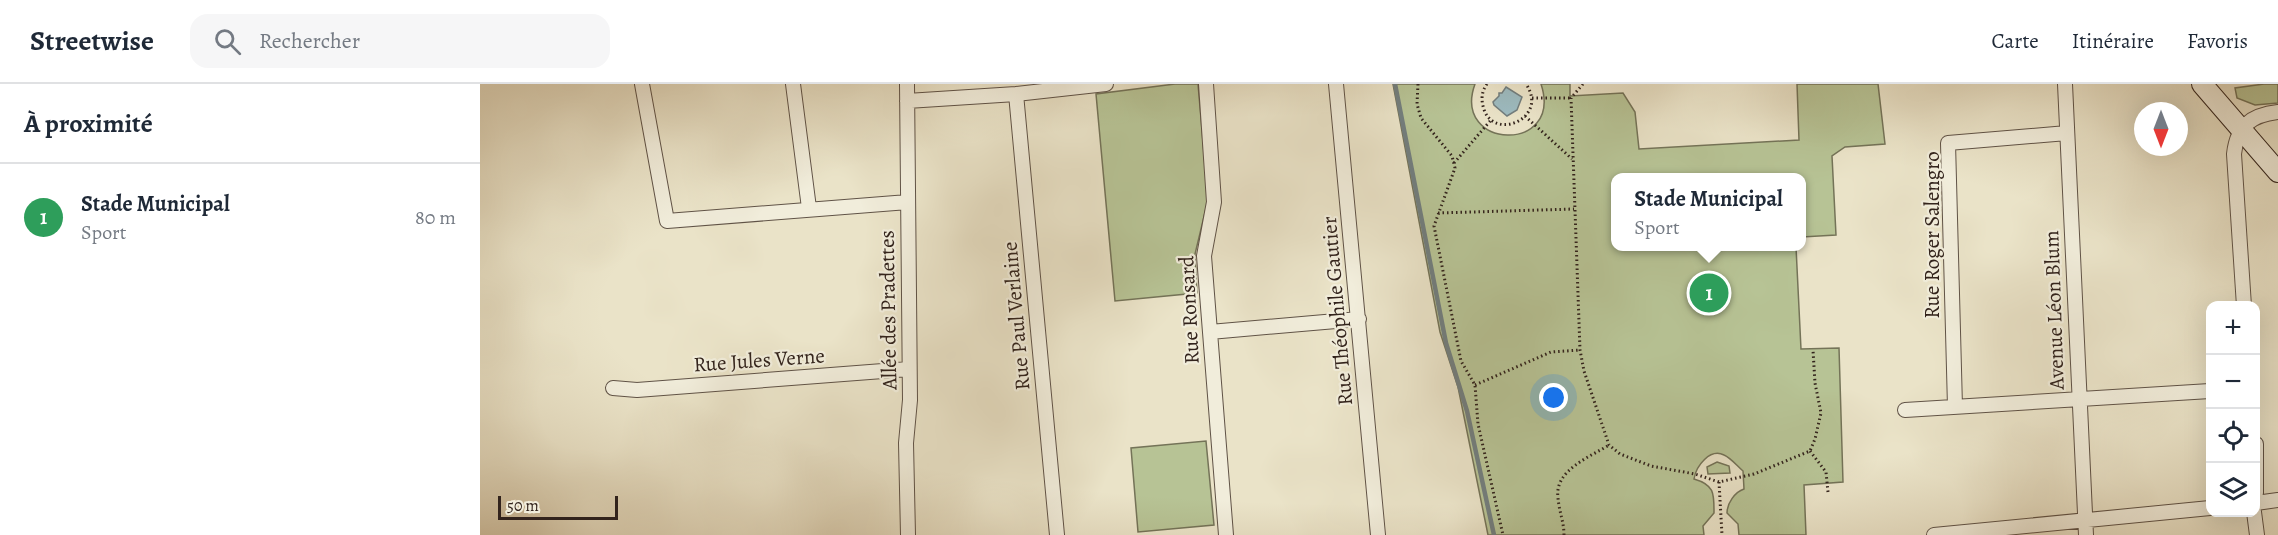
<!DOCTYPE html>
<html lang="fr">
<head>
<meta charset="utf-8">
<style>
  :root { --surface:#fff; --page:#f6f6f7; --text:#1f2937; --muted:#747a83; --line:#e0e1e3; --accent:#8f2418 }
  body { margin:0; font-family:Alegreya,serif; background:var(--page); color:var(--text) }
  .controls { position:absolute; right:18px; bottom:18px; display:grid; overflow:hidden; border-radius:12px; box-shadow:0 6px 24px #0002 }
  .controls button { width:54px; height:54px; display:grid; place-items:center; padding:0; border:0; border-bottom:2px solid var(--line); background:var(--surface); color:var(--text); font:30px sans-serif }
  .compass { position:absolute; left:1654px; top:18px; width:54px; height:54px; border-radius:50%; background:var(--surface); box-shadow:0 6px 24px #0002; rotate:180deg }
  .scale { position:absolute; left:18px; bottom:15px; width:120px; box-sizing:border-box; padding-left:6px; border:3px solid #32231c; border-top:0; font-size:16px; line-height:21px; white-space:nowrap; color:#32231c; -webkit-text-stroke:4px #f1eddb; paint-order:stroke }
  .you { position:absolute; left:1074px; top:314px; width:21px; height:21px; margin:-15px; border:4px solid #fff; border-radius:50%; background:#1a73e8; box-shadow:0 0 0 9px #1a73e833 }
  .badge { display:grid; place-items:center; width:39px; height:39px; border-radius:50%; background:var(--accent); color:#fff; font-size:20px; font-weight:700 }
  .pin { position:absolute; translate:-50% -50%; border:3px solid #fff; box-shadow:0 2px 6px #0006 }
  .popup { position:absolute; left:1131px; top:89px; width:195px; height:78px; box-sizing:border-box; display:grid; place-content:center; border-radius:12px; background:var(--surface); filter:drop-shadow(0 2px 4px #0005); font-size:20px; white-space:nowrap; color:var(--muted) }
  .popup b { font-size:22px; color:var(--text) }
  .popup::after { content:''; position:absolute; left:50%; top:100%; margin-left:-12px; border:12px solid transparent; border-top-color:var(--surface) }
  .list { margin:0; padding:0; list-style:none }
  h2 { display:flex; justify-content:space-between; align-items:center; height:78px; margin:0; padding:0 24px; font-size:26px }
  h2 small { font-size:20px; font-weight:400; color:var(--muted) }
  .list li { display:grid; grid-template-columns:39px 1fr auto; gap:18px; align-items:center; box-sizing:border-box; height:108px; padding:0 24px; border-top:2px solid var(--line) }
  .list b { display:block; font-size:22px; white-space:nowrap }
  .list p { margin:0; font-size:20px; white-space:nowrap; color:var(--muted) }
  .list em { font-size:20px; font-style:normal; color:var(--muted) }
  .icon { flex:none; width:33px; height:33px; fill:none; stroke:currentColor; stroke-width:2; stroke-linecap:round; stroke-linejoin:round }
  .map { position:relative; flex:none; width:1798px; height:451px; overflow:hidden }
  header { display:flex; align-items:center; gap:36px; box-sizing:border-box; height:84px; padding:0 30px; background:var(--surface); border-bottom:2px solid var(--line) }
  header strong { font-size:28px }
  nav { display:flex; gap:33px; margin-inline-start:auto; font-size:21px }
  .search { width:420px; height:54px; background:var(--page); display:flex; align-items:center; gap:15px; box-sizing:border-box; padding:0 21px; border-radius:18px; color:var(--muted); font-size:22px }
  main { display:flex }
  aside { flex:1; background:var(--surface) }
  .map>svg:first-child { display:block }
</style>
</head>
<body>
<header>
<strong>Streetwise</strong>
<div class="search"><svg class="icon" aria-label="search" viewBox="0 0 24 24"><circle cx="10" cy="10" r="6"/><path d="M15 15l6 6"/></svg>Rechercher</div>
<nav><a>Carte</a><a>Itinéraire</a><a>Favoris</a></nav>
</header>
<main>
<aside>
<h2>À proximité<small></small></h2>
<ul class="list">
<li><span class="badge" style="background:#2e9e5b">1</span><div><b>Stade Municipal</b><p>Sport</p></div><em>80 m</em></li>
</ul>
</aside>
<div class="map">
<svg width="1798" height="451" viewBox="0 0 1798 451">
  <rect width="100%" height="100%" fill="#eae3c8"/>
  <filter id="stains"><feTurbulence type="fractalNoise" baseFrequency=".00333" numOctaves="4"/><feColorMatrix values="0 0 0 0 .2 0 0 0 0 .09 0 0 0 0 .02 0 0 0 .5 -.17"/></filter>
  <radialGradient id="worn" r=".72"><stop offset=".6" stop-color="#630" stop-opacity="0"/><stop offset="1" stop-color="#630" stop-opacity=".3"/></radialGradient>
  <path fill="#b7c395" stroke="#747358" stroke-width="1.5" d="M695,0h23l10,116 -13,54 2,39 -82,8 -19,-207z
    M913,0h82c-24,66 89,70 66,0h29v12l53,-3 12,19 4,37 160,-9 -2,-56h81l7,60 -40,3 -13,9 4,79 -34,2v-59h-186v68l180,1 5,102 38,-1 4,134 -39,3 2,50h-67l-1,-11 -11,-11c0,-10 8,-21 17,-24l-1,-18c-6,-5 -12,-13 -19,-16 -14,-7 -28,11 -30,24 21,6 20,15 20,34l-11,13 1,9h-216l-30,-148 -18,-55z
    M1784,0h14v19l-23,2 -18,-7 -2,-10z
    M726,357l8,84 -76,7 -7,-84z
    M1237,378l12,4 1,7 -22,1 -1,-7z"/>
  <path fill="#9dbbc0" stroke="#727e7e" stroke-width="1.5" d="M1026,3l16,10 -5,13 -10,6 -13,-11 -1,-3 6,-6v-3h3z"/>
  <g fill="none" stroke-linecap="round" stroke-linejoin="round">
    <path stroke="#727e7e" stroke-width="4.5" d="M915,0l51,259 21,68 27,124"/>
    <defs>
      <path id="street" d="M162,0l25,137 241,-19
        M313,0l16,124
        M427,0l3,316 -4,43 2,92
        M726,0l8,118 -10,54 22,279
        M856,0l42,451
        M1585,0l21,451
        M536,10l41,441
        M427,17l109,-7 90,-10
        M1764,222l-10,-152c3,-28 17,-39 44,-42
        M730,248l149,-13
        M133,304l24,2 272,-21
        M1475,323l-7,-264 119,-10
        M1425,326l305,-19
        M1776,360v49
        M1776,419l22,-3
        M1774,428l3,23
        M1454,451l276,-27"/>
      <path id="secondary" d="M1722,0l76,88"/>
    </defs>
    <use href="#street" stroke="#605347" stroke-width="16"/>
    <use href="#secondary" stroke="#32231c" stroke-width="22"/>
    <path stroke="#32231c" stroke-width="3" stroke-dasharray="1.5 3" stroke-linecap="butt" d="M938,0l-1,20 4,14 31,38 3,12 -21,58 27,135 14,24 3,39 25,111
      M1007,0c-5,7 -6,14 -4,22 8,37 67,13 43,-22
      M1103,0l-12,14 9,252 4,21 25,74 11,9 31,12 44,8 24,8 35,-8 56,-23 5,-12 6,-26 -6,-30 -2,-33
      M1052,14h39
      M1045,32l47,43
      M974,79l37,-43
      M958,129l136,-4
      M995,301l76,-33 29,-2
      M1330,367l16,21 2,20
      M1239,398l3,53
      M1084,451c0,-13 -5,-24 -6,-37 -4,-28 32,-41 51,-53"/>
    <use href="#street" stroke="#f1eddb" stroke-width="14"/>
    <use href="#secondary" stroke="#f1eddb" stroke-width="20"/>
  </g>
  <g text-anchor="middle" dominant-baseline="central" stroke-width="4.5" stroke-linejoin="round" paint-order="stroke">
    <g font-size="21" fill="#32231c" stroke="#f1eddb">
      <text transform="translate(1452 151) rotate(-90)">Rue Roger Salengro</text>
      <text transform="translate(408 226) rotate(-91)">Allée des Pradettes</text>
      <text transform="translate(709 226) rotate(-93)">Rue Ronsard</text>
      <text transform="translate(1574 226) rotate(-92)">Avenue Léon Blum</text>
      <text transform="translate(857 227) rotate(-95)">Rue Théophile Gautier</text>
      <text transform="translate(536 232) rotate(-95)">Rue Paul Verlaine</text>
      <text transform="translate(279 276) rotate(-4)">Rue Jules Verne</text>
    </g>
  </g>
  <rect width="100%" height="100%" filter="url(#stains)"/>
  <rect width="100%" height="100%" fill="url(#worn)"/>
</svg>
<div class="controls">
<button>+</button>
<button>−</button>
<button><svg class="icon" aria-label="locate" viewBox="0 0 24 24"><circle cx="12" cy="12" r="6"/><path d="M12 2v4M12 18v4M2 12h4M18 12h4"/></svg></button>
<button><svg class="icon" aria-label="layers" viewBox="0 0 24 24"><path d="M12 4l9 5-9 5-9-5zM3 14l9 5 9-5"/></svg></button>
</div>
<svg class="compass" viewBox="-18 -18 36 36"><path d="M0-13l5 13h-10z" fill="#e53935"/><path d="M0 13l5-13h-10z" fill="#747a83"/></svg>
<div class="scale">50 m</div>
<div class="you"></div>
<div class="pin badge" style="left:1229px;top:209px;background:#2e9e5b">1</div>
<div class="popup"><b>Stade Municipal</b>Sport</div>
</div>
</main>
</body>
</html>
